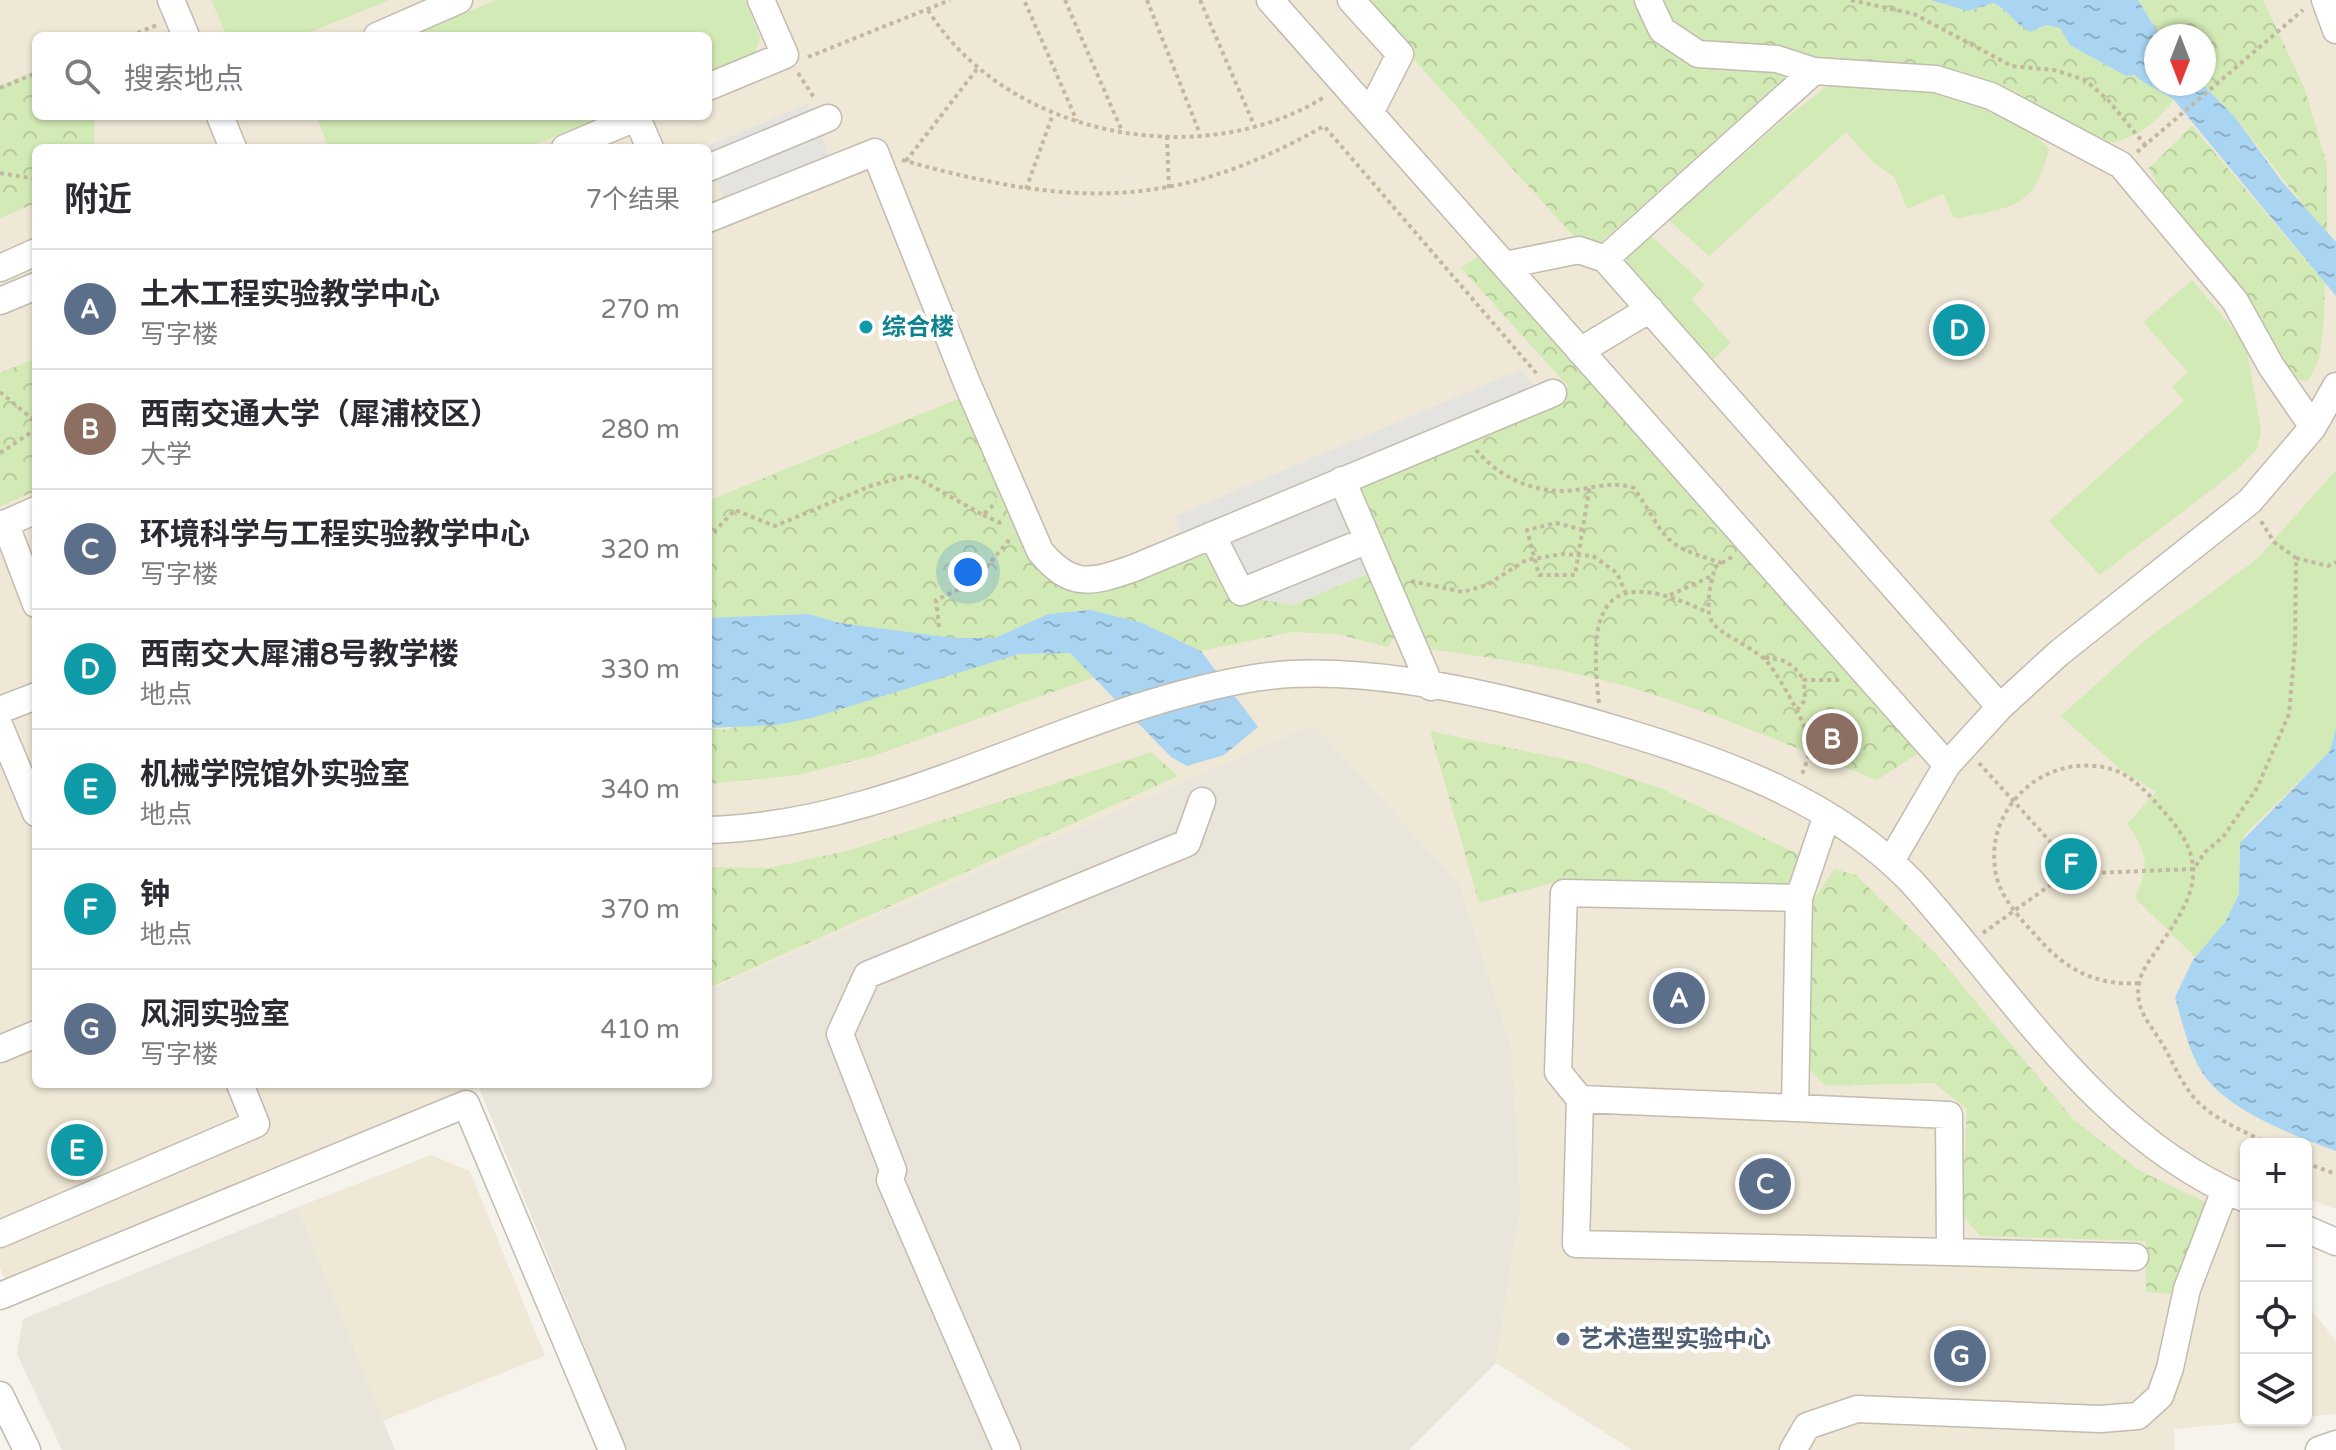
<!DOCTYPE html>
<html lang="zh">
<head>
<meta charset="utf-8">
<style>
  :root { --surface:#fff; --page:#f7f7f7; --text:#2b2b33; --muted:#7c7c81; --line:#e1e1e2; --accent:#db2777 }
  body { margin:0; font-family:"Varela Round","Noto Sans SC",sans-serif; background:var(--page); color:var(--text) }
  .controls { position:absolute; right:24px; bottom:24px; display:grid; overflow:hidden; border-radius:12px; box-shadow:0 2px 6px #0004 }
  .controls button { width:72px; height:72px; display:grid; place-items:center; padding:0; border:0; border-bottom:2px solid var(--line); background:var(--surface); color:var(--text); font:40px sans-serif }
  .compass { position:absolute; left:2144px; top:24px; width:72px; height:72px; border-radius:50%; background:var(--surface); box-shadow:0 2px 6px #0004; rotate:180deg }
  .you { position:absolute; left:968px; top:572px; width:28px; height:28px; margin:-20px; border:6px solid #fff; border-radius:50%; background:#1a73e8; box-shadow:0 0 0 12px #1a73e833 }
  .badge { display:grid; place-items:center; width:52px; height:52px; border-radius:50%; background:var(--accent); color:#fff; font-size:26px; font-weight:700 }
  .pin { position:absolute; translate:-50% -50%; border:4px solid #fff; box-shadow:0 2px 8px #0006 }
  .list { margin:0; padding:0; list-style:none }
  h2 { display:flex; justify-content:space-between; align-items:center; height:104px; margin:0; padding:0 32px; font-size:34px }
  h2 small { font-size:26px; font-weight:400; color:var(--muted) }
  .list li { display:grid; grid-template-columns:52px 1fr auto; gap:24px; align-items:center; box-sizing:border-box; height:120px; padding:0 32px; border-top:2px solid var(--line) }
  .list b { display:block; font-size:30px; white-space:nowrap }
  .list p { margin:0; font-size:26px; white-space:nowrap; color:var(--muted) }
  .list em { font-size:26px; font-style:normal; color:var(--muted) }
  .icon { flex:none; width:44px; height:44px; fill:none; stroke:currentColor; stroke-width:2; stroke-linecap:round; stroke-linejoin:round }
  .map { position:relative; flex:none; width:2336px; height:1450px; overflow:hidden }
  .search { position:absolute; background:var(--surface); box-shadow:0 2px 6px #0004; left:32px; top:32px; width:680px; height:88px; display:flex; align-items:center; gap:20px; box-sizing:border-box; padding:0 28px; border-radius:12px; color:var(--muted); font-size:30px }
  .panel { position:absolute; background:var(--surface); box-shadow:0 2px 6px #0004; left:32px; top:144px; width:680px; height:944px; border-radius:12px }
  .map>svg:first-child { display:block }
</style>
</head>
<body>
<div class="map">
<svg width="2336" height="1450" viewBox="0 0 2336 1450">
  <defs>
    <pattern id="forest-crowns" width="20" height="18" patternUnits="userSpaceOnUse" patternTransform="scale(2)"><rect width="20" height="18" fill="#d2eab5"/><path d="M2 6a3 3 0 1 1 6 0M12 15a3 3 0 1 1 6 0" fill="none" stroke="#b6ca9c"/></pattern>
    <pattern id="water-ripples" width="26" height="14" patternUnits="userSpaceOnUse" patternTransform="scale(2)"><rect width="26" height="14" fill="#a9d4f2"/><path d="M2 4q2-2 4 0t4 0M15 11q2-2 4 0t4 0" fill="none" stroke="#8caec5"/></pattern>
  </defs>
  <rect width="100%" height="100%" fill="#f6f3ec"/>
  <path fill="#eae5da" d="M1314,724l146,161 52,165 9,153 -25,160 -87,87h-782l-148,-362 9,-4h220v-94z
    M298,1207l97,243h-333l-45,-96 6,-35z"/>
  <path fill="#efe8d6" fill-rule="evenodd" d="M0,0h2336v1209l-30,-11v-54h-60v66l-5,11 5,6v193h24l-96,9v21h-542l-136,-87 25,-160 -9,-153 -52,-165 -146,-161 -606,266v-842h-672v936h451l-482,196 -5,-12zM36,36h672v80h-672zM2156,36h48v48h-48z
    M431,1155l39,16 75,185 -162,65 -85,-214z
    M2306,1303l30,38v73l-30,3z"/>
  <path fill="#d2eab5" d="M211,0h178l-88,36h-74z
    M496,0h249l15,38 -5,15 -47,20v-37h-298z
    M1851,80c74,10 143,11 198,69 -16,60 -34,57 -89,69h-6l-11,-24 -36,15 -12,-31 -22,-16 -27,-30 -137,124 -40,-36 112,-98 45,-35z
    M316,116h288l-77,32h-198z
    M1649,234l56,51 -14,14 40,44 -20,18 -86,-93 3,-13z
    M2192,280l54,64 15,86 -4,19 -20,21 -137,105 -51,-54 135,-120 -12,-14 16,-15 -45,-50z
    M2336,470v258l-6,23 -83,81c-14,21 -4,40 -8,62 -5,24 -29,45 -44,63l-60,-59c15,-33 13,-45 -8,-74l29,-32 -35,-22 -60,-54 83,-75 112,-81z"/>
  <path fill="url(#forest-crowns)" d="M1360,0h273l14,26 142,49 -200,178z
    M1660,0h270l38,11 26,-8 18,14 27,12 7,-4 14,3 31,29 35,19 9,-1 39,25c-22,26 -41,42 -76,44l-232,-80 -93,-14 -62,-4 -29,-14z
    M2138,0h125l41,87 23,78v70l-93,-119 -32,-32 2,-48h-44z
    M36,71v45h59l-1,32h-58v55l-36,15v-132z
    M2192,126l133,157c-2,29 2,76 -18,98 -16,0 -24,-23 -31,-35 -39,-63 -93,-111 -127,-178z
    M1484,252l436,500 -43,28c-72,-28 -143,-59 -216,-83 -75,-25 -155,-38 -233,-48l-71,-161 205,-88 6,-14 -107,-118z
    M36,358v133l-36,15v-133z
    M960,398l77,164 21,23 38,7 109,-40 22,40 66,13 76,-32 29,57 -10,17 -51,-13 -45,-2 -91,19 -59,-28 -94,-9 -53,24h-41l-114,-15 -32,-9 -100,4v-117z
    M1070,653l25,24 -222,79 -76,19 -89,9v-56l16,2 295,-76z
    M1430,731l157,33 73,24 142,68 -16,30 -231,-4 -76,21z
    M1151,752l27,24 -470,212v-121l61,1 82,-18z
    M1834,869l22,6 81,80 136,164 67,52 73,35 -40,88 -27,-2v-51l-166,-5 -18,-22 5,-105 -33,-26 -108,3 -18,-18 5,-167z"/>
  <path fill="#e5e3e0" d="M808,104l22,53 -105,44 -17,-39v-14h-5z
    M1520,370l17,20 -354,150 -9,-23z
    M1335,492l34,81 -76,32 -38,-6 -26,-62z"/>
  <path fill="url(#water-ripples)" d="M1930,0h208l22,36h-4v48h46l32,32 49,67 53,59v54l-162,-196c-13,-10 -28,-14 -39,-25l-9,1 -56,-31 -10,-17 -14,-3 -16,7c-15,-8 -21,-21 -36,-29l-26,8z
    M1091,610l51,13 59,28 57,76 -34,28 -37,11 -16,-9 -101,-104 -51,1 -207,64 -36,7 -68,3v-110l100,-4 32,9 114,15h41l53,-24z
    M2336,728v423c-39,-14 -104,-39 -130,-73 -17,-23 -23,-54 -31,-81l18,-37 33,-39 13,-27 1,-51 90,-92z"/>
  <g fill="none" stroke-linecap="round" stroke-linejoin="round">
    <defs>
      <path id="minor" d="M171,0l15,36
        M1270,0l677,765
        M1351,0l49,54 -30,59
        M1648,0l14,30 36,24 79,5 37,12 122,8 55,17 130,69 114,136 36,65 42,61
        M2325,0l11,30
        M377,36l82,-36
        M708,87l77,-32 -24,-55
        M220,116l13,32
        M637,118l13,30
        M565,148l75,-32
        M708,168l120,-50
        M708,219l167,-67 92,231 73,168c31,38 51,32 94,17l419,-175
        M1605,259l209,-188
        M1505,265l74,-15 26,9 395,448
        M0,268l36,-16
        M0,301l36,-15
        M1580,351l70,-42
        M1342,480l89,207
        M5,523l31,81
        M0,526l36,-16
        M1212,535l29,57 127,-52
        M0,710l36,-14
        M0,727l36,86
        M708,830c192,-5 359,-121 546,-152 109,-18 266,22 371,54 104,31 209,70 286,149 102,113 189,258 335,318
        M1891,861l56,-96 53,-58 59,-54 191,-152 63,-74 23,-41
        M1799,898l-4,210 154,7 1,137 -374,-8 4,-145 -22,-27 6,-179 235,5 28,-83
        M0,1049l36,-15
        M1580,1099l215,9
        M2306,1229l30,13
        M0,1234l256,-110 -16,-40
        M1950,1252l185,5
        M0,1296l466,-192 146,346
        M0,1395l27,55
        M1007,1450l-117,-270 3,-10 -53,-136 27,-59 320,-132 15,-42
        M1793,1450l14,-24 50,-17 243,10 38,-3 22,-20 10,-28 17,-79 38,-99
        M2319,1450l17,-6"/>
    </defs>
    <use href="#minor" stroke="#c2bbae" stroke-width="29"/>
    <path stroke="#c4b79f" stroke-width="4" stroke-dasharray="4 4" stroke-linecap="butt" d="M1065,0l57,131
      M1147,0l53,134
      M1200,0l55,127
      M1851,0l63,14 98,52 42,4 31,10 23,20 38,46
      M1025,2l52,119
      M928,10c78,126 273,165 398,86
      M130,36l27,-11
      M808,57l142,-57
      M798,73l17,26
      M0,88l36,-15
      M1167,136l2,54
      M2137,152l166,-142
      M902,160c165,46 269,53 422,-34l213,248
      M906,161l71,-92
      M0,173l36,6
      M1026,189l27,-75
      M0,392l36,30
      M1476,450c20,24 51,40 83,41 27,1 47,-12 75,-3 35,51 23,55 88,75
      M0,453l36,-24
      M983,515l20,9
      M1583,530l-27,-7 -29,7 12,45h36l15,-90
      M708,538l27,-28 40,16 98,-41 39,-10 71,40 13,-13
      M1732,557l-17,10c-18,70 2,56 47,90 13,9 47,72 48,88 1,8 -6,22 -8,30
      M2296,558l32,8 8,-4
      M1411,581l52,11 24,-7 39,-25 37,-6 30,2 24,17 9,21
      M1670,595l42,-19
      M939,627l-3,-27 38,-18 36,-43
      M1765,658c20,0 28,6 39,22
      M1599,703c-12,-101 7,-139 110,-90
      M1797,710l8,-10 -1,-20h38
      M1979,763l77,85
      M2049 864a23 23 0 1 1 46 0a23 23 0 1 1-46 0Z
      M2094,873l100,-4 10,-16 19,-16 34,-49 32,-74 6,-68 1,-88 -22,-16 -13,-21
      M1983,933l73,-52
      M2139,983c-42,3 -73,-13 -100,-44 -18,-20 -41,-42 -44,-71 -9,-64 54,-117 116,-99 22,6 40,28 55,45 43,48 30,80 -4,128 -8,13 -21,27 -23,42 -4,24 8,36 20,55 11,16 18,36 30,52 17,26 53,39 80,53
      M2306,1163l30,11"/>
    <use href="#minor" stroke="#fff" stroke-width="26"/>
  </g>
  <circle fill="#0f9aa8" stroke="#fff" stroke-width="3" cx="866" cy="327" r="8"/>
  <circle fill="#5c6f8a" stroke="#fff" stroke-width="3" cx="1563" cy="1339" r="8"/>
  <g text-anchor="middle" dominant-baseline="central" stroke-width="8" stroke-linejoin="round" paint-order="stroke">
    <g font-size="24" font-weight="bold" fill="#0d838f" stroke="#fff" text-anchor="start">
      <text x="882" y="327">综合楼</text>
    </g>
    <g font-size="24" font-weight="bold" fill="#4e5e75" stroke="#fff" text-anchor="start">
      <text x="1579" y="1339">艺术造型实验中心</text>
    </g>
  </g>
</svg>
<div class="controls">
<button>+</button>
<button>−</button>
<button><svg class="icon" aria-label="locate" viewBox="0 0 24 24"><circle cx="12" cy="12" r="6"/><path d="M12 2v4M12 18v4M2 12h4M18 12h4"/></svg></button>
<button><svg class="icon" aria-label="layers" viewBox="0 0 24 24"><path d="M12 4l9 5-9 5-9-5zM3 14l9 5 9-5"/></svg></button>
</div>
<svg class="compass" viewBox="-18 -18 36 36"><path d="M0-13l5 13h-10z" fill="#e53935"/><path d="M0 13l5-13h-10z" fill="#7c7c81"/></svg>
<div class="you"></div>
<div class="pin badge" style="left:1679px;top:998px;background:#5c6f8a">A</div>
<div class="pin badge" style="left:1832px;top:739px;background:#8d6e63">B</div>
<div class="pin badge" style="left:1765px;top:1184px;background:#5c6f8a">C</div>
<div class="pin badge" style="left:1959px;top:330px;background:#0f9aa8">D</div>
<div class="pin badge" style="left:77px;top:1150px;background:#0f9aa8">E</div>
<div class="pin badge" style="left:2071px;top:864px;background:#0f9aa8">F</div>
<div class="pin badge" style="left:1960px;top:1356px;background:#5c6f8a">G</div>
<div class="search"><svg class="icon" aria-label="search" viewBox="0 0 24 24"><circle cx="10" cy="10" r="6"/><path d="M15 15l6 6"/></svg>搜索地点</div>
<section class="panel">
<h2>附近<small>7个结果</small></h2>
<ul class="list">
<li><span class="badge" style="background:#5c6f8a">A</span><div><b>土木工程实验教学中心</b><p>写字楼</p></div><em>270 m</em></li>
<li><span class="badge" style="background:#8d6e63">B</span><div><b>西南交通大学（犀浦校区）</b><p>大学</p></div><em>280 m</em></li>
<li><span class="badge" style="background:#5c6f8a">C</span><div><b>环境科学与工程实验教学中心</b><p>写字楼</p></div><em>320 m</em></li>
<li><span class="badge" style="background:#0f9aa8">D</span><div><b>西南交大犀浦8号教学楼</b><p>地点</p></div><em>330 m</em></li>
<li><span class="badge" style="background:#0f9aa8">E</span><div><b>机械学院馆外实验室</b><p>地点</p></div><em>340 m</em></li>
<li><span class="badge" style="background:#0f9aa8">F</span><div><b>钟</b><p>地点</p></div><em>370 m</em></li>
<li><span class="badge" style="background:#5c6f8a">G</span><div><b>风洞实验室</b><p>写字楼</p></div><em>410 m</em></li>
</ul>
</section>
</div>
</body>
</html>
